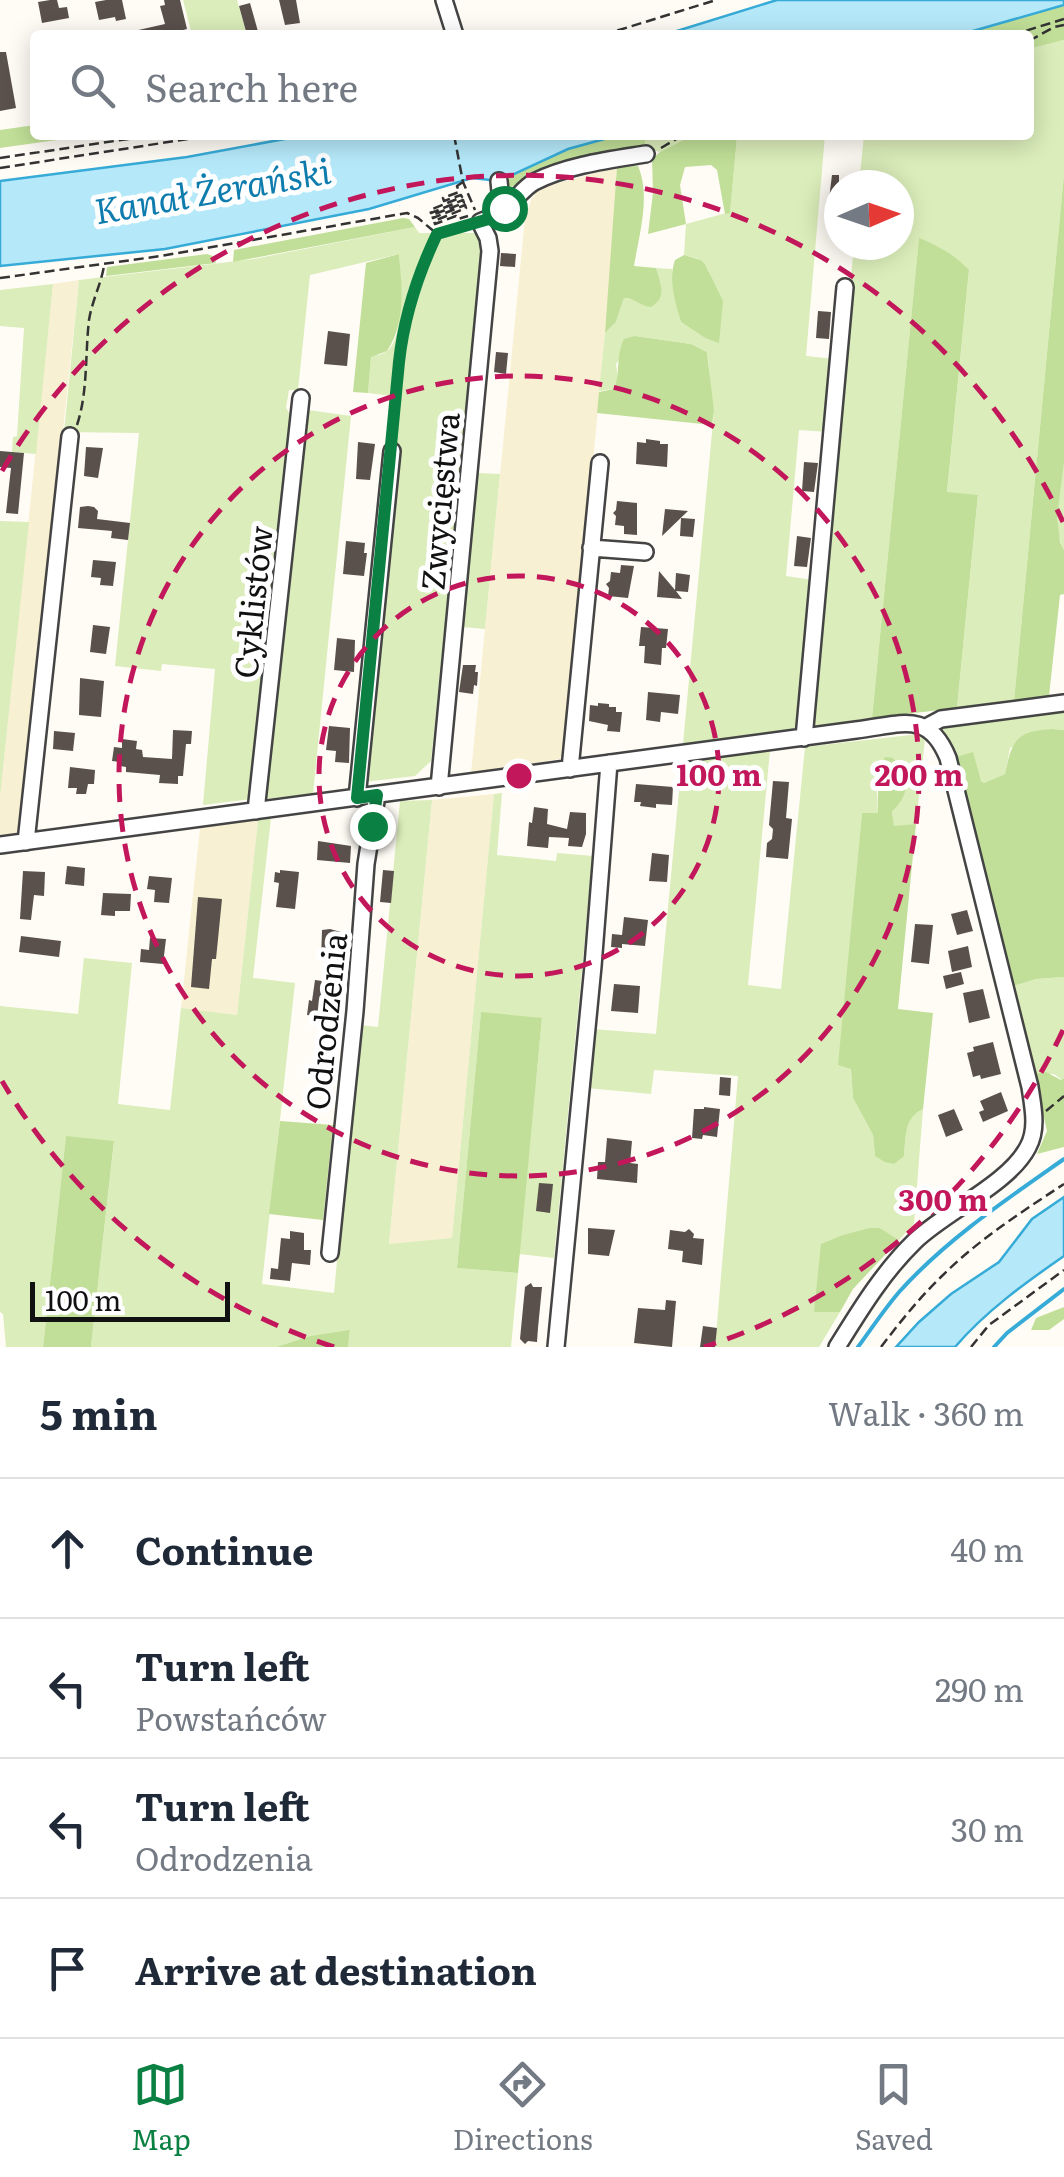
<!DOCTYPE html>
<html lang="en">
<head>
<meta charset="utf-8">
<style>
  :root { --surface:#fff; --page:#f6f6f7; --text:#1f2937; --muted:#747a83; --line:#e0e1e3; --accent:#0b8043 }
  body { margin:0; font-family:Literata,serif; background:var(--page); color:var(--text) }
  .compass { position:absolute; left:824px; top:170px; width:90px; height:90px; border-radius:50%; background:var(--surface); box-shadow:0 5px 25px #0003; rotate:88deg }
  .scale { position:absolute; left:30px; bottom:25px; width:200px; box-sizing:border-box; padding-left:10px; border:5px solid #111; border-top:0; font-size:28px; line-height:35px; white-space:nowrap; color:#111; -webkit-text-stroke:8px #fff; paint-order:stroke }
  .stop { position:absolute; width:30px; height:30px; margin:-22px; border:8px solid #0b8043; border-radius:50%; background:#fff }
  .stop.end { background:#0b8043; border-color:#fff; box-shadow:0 2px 10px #0008 }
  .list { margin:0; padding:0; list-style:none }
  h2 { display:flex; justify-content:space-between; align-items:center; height:130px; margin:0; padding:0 40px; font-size:42px }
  h2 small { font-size:32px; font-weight:400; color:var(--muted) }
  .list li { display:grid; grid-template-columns:65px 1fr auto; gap:30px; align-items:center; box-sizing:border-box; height:140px; padding:0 40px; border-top:2px solid var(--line) }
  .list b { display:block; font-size:38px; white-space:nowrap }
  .list p { margin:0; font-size:32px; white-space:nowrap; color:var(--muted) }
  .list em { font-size:32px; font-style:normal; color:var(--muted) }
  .icon { flex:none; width:55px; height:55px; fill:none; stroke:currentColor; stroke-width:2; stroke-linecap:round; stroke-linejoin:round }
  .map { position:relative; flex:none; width:1064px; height:1347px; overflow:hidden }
  .search { position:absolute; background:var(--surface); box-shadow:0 5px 25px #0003; left:30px; right:30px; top:30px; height:110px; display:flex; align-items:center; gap:25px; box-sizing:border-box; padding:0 35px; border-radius:10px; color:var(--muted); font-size:38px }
  .sheet { height:690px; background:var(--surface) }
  nav { display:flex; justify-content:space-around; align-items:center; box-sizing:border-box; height:140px; border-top:2px solid var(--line); background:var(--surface); font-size:28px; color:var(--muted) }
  nav a { display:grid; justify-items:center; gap:5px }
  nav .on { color:var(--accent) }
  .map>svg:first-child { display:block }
</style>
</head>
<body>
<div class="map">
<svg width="1064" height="1347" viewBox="0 0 1064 1347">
  <rect width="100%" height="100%" fill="#fffcf5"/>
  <path fill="#f8f0d2" d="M617,167l-4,77 -47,514 -95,15 54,-555 6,-18 6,-8 10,-6z
    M79,280l-59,553 -20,2v-38l53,-513z
    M494,794l-42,444 -63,7 43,-445z
    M258,820l-21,195 -56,-7 19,-180z"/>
  <path fill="#dbedba" d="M183,0h54l10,35h-55z
    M1064,40v134l-50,527 -57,7 21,-212 -31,-3 22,-222c-15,-17 -29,-25 -50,-32l-47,479 -63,9 45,-482h45v-60h-40l5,-50h165v-86z
    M645,135h48l-33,17 -15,-4z
    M743,135h82l-19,221 29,3 -7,73 -29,-2 -13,146 27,4 -14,148 -116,16 31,-333c-5,-19 -3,-39 -7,-59l-16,-8 -55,-8 -20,28 2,15 -4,10 -15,2 6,-58 11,-11 8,-24 5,-1 16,9 11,-2 5,-20 -5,-16 16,1 1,20 8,33 24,16 14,4c-2,-19 -2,-70 -18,-82 -5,-3 -11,-3 -17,-5l2,-31 44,-12 7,-75z
    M415,227l4,6h57l7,15 -52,513 -16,15 -51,6 37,-385 -33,-4 3,-37c5,-1 11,-1 16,-5 18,-13 14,-77 12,-97l-89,21 -12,115h-9l-3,18 4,6 -38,385 -49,6 12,-136 -53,-5 -1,7 -46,-5 24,-233 -75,-1 15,-152 175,-21z
    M53,284l-17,170 -24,-2 1,-15 4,-1 7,-108 -24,-2v-36z
    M308,410l43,6 -38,378 -50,5 40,-385z
    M1064,462v88c-13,-25 -6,-61 0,-88z
    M477,473l23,1 -15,155 -22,-2z
    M0,521l29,1 -29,275z
    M1064,711v19l-11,-1 -43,19 -5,26 -21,9 -31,-25 -11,-31z
    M919,734l6,5 -9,85 -22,3 -2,-15c17,-17 18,-37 1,-54l-16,33 1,23 -16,-1 -23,252 12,3 2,30 20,37 2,21h29c2,-19 0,-38 19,-47l-9,115 -15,16 -19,-12 -36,7 -30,76 26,1 -21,35h-104l23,-271 -84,-6 -3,24 -64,-6 5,-59 64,5 25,-264 8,-8 81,-12 -22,235 33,4 24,-242z
    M502,793l-5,62 59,6 1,-8 36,3 -39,402 -35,-4 23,-235 -61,-6 -24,255 61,5 -7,74h-163l2,-16 -40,5 -34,11h-185l23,-205 -48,-5 -23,210h-37l-3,-33 -3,-2v-306l78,8 6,-56 48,5 -14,141 52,6 11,-102 56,7 21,-195 13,-2 -18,160 42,5 -33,301 72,9 25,-268 19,2 22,-226 32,-1 -43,444 63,-6 42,-444z
    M1064,977v101l-2,2 -8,-6h-20l-24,-87 26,-8z"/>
  <path fill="#c1df98" d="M1064,5v35l-35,9v-14h-69z
    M35,125v10h57l-92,13v-18z
    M619,135h26v13l-90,21 -49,20 -3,-10 65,-30z
    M693,135h50l-6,2 -7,76 -5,1 -8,-44 -6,-5 -26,2 -5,18 6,39 -38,10 5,-41 -1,-34 8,-7z
    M638,166c13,30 1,69 -4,100l22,2c5,15 11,30 -5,39l-6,-1 -16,-8h-5l-8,24 -11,11 12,-166z
    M1064,174v288l-7,55 3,25 4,8v44l-4,1 -11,101 -35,5z
    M403,218l6,1 6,8 -182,35 1,-12z
    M919,238c20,8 35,16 50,32l-22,222 31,3 -21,213 -85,10z
    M207,254l6,2 3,7 -110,13 1,-9z
    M399,254c3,32 7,69 -12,97l-16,6 -3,36 -15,-1 13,-129z
    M684,255l17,5 4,4 18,37 -4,42 -14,-5 -24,-16c-6,-20 -13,-43 -6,-62z
    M635,336l56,8 16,8 7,59 -2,14 -115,-12 2,-21 15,-3c7,-15 1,-31 10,-50z
    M1053,729l11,1v247l-28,2 -26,8 -57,-229 20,-6 8,29 3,2 21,-9c7,-34 11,-43 48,-45z
    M885,757l8,1c18,18 17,36 -1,54l2,14 22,-2 -18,185 35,4 -10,96c-19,9 -17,28 -19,47l-10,8 -9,-2 -10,-6 -2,-21 -20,-37 -2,-29 -13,-4 24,-252h16c0,-19 -1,-38 7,-56z
    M481,1012l61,6 -24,255 -61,-5z
    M1046,1072l15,8 3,-2v69l-27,7 10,-23 -13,-57z
    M280,1121l53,4 -10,95 -54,-6z
    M66,1136l48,5 -23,206h-48z
    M870,1228h10l19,12 -46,49 -13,23h-26l7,-68 22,-9z
    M1064,1307v12l-15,11h-18l5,-12z
    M350,1330l-2,17h-72l34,-11z"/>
  <path fill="#b5e9fa" stroke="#37abd7" stroke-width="2.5" d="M777,0h287v5l-105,30h-295z
    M306,135h313l-51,14 -69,32 -27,-3 -103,31 -204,40 -165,17v-85l187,-24z
    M1064,1197v59c-39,27 -78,55 -109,91h-59l23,-25 32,-28 48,-32 33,-43z"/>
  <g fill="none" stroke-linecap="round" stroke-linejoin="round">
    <path stroke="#37abd7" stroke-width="4" d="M858,1347c14,-19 27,-39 42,-56 47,-52 107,-92 164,-132
      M994,1347l13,-14 57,-44"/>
  </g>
  <path fill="#5a504c" d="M50,0h7l2,8 8,-1 2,11 -27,5 -4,-21z
    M106,0h16l4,19 -10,2 -1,-4 -16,3 -4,-18z
    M164,0h16l7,29 -23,6h-30v-4l31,-7 -5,-18 5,-1z
    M279,0h17l4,23 -15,2z
    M250,3l9,32h-12l-8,-29z
    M0,52h6l10,56 -16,3z
    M832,175h7v40l-11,-2v-8l-2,-3 3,-3z
    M501,253l15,1 -1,13 -15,-1z
    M818,311l13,1 -2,27 -13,-1z
    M328,331l22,3 -3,32 -23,-2z
    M496,352l12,1 -2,21 -12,-2z
    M646,439l14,2v3h8l-1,23 -31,-3 1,-22 9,1z
    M358,442l17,2 -5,36 -14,-1z
    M86,447l17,1 -5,30 -14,-2z
    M0,451l24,2 -6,61 -12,-1 5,-45 -11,-1z
    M804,462l14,1 -4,29 -12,-1z
    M617,501l20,2v32l-13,-1v-8l-9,-1 1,-9 -3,-3 3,-3z
    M88,506l6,1 4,4 -1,8 33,4 -2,17 -17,-2 1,-7 -34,-3 2,-21z
    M665,509l23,2 -26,25z
    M681,518l14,1 -2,18 -13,-1z
    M797,536l14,2 -4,29 -13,-1z
    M346,541l19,2 -1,10h3l-3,23 -21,-2z
    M93,560l23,2 -3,24 -13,-1 1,-7 -10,-1z
    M621,565l13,1 -6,32 -20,-2 1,-8 -3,-4 4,-3 1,-9 9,1z
    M659,571l16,19 1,-17 14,2 -2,17 -12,-1 6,8 -25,-2z
    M93,625l17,2 -4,27 -16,-2z
    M641,627l27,2 -2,19h-4l-1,17 -17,-2 1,-17h-6z
    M337,638l18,2 -1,32 -20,-2z
    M463,665h13l-1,7h3l-1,14 -3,-1 -1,9 -14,-2z
    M80,678l24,3 -3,36 -22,-2z
    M648,692l32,3 -2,19 -17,-2 -1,10 -14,-2z
    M598,703l11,1v3h7v5h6l-2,20 -13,-1 1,-6 -19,-4 1,-16 8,1z
    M329,726l21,2 -1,35 -14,-1 1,-11 -10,-1z
    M173,730l19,1 -1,13h-5l-3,32h-5v8l-19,-1 1,-8 -34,-3v-5l-6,-1v-4l-8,-1 2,-14 8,1v-9l15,2 -1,8 6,1 1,7 29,2z
    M54,731l21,2 -2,18 -20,-2z
    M70,767l25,3 -1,14h-6l-2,10h-10l1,-6h-9z
    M773,781l16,1 -3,36 6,1 -4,40 -22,-2 1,-14 5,-4 1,-10 -4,-4z
    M636,784l37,3 -1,18 -16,-1v4l-16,-2 1,-4h-7z
    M534,807l14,2 -1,15 20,5 3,-17 16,1v21l-4,13 -14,-1 1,-8 -20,-1 -1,11 -21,-2 2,-24 3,1z
    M318,841l33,5 -1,17 -33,-3z
    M652,853l17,2 -2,27 -18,-1z
    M67,866l18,2 -1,18 -19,-2z
    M280,870l19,2 -4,37 -19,-2 3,-24 -5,-1 1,-10 5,1z
    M383,870l11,1 -3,32 -11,-1z
    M23,871l22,1 -1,24 -10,-1 -3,25 -11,-1z
    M149,876l23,2 -3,25 -15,-1 1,-12 -8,-1z
    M103,893l28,1 -1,17h-15v5l-14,-1z
    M198,897l24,2 -6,60h-4l-3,30 -18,-2z
    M967,910l6,21 -16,4 -6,-21z
    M624,917l24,3 -3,26 -23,-2v4l-11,-1 1,-13 10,1z
    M915,924l18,1 -4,39 -18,-2z
    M330,929l11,3 -3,30 -17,-1 1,-31z
    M21,936l40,5 -2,16 -40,-5z
    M150,938l16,1 -3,25 -23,-2 1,-13 8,1z
    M968,946l4,21 -20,5 -4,-21z
    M961,972l3,12 -18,5 -3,-13z
    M315,980l23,3 -1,12 -6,5 4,6 -5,18 -13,-1 1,-7 -11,-1 2,-15 3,1z
    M614,984l26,2 -2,27 -27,-2z
    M983,989l7,29 -21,5 -6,-30z
    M993,1042l8,32 -20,5 -1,-4 -7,2 -6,-24 7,-2 -1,-4z
    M720,1077l11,1 -1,18 -11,-1z
    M1001,1092l7,19 -25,11 -4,-10 5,-2 -4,-9z
    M704,1107l16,2 -3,28 -14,-2 -1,4 -10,-1 2,-29h10z
    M954,1109l9,21 -17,7 -8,-22z
    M607,1138l25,3 -2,22 8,1 -1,19 -40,-4 1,-17h7z
    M539,1183l14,1 -3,29 -14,-2z
    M588,1228l27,2 -6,26 -21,-2z
    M689,1229l5,5 -1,4 11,1 -2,26 -20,-3 1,-11 -15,-2 2,-19 15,2z
    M290,1231l14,2v17h7l-1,15 -18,-2 -2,18 -20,-2 1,-11 7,1 3,-31 9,1z
    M531,1283l2,4h9l-4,41 -1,14 -9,-1 -3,3 -5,-5 5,-52z
    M666,1300l10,1 -4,46 -38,-4 4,-35 27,2z
    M703,1326l14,2 -2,19h-15z"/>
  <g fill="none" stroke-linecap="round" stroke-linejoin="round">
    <defs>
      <path id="minor" d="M444,0l11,35
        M503,208c13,-7 19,-19 31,-26 34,-17 75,-22 112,-28
        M591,548l54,4
        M926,727l15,-8 123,-16
        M804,738l41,-451
        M570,769l30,-306
        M439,787l51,-536 -2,-13 -8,-16 22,-9 -3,-32
        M357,798l35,-347
        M256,811l45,-413
        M26,842l44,-406
        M0,845l856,-115c44,-5 72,-21 92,28l82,329c3,20 8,42 -2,60 -19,37 -82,64 -113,94 -32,31 -55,69 -78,106
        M330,1253l25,-242 11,-147 11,-69
        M556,1347l37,-381 16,-203"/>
    </defs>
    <use href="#minor" stroke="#444" stroke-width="20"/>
    <path stroke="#333" stroke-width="2.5" stroke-dasharray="10 5" stroke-linecap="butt" d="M603,35l113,-35
      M1012,35l52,-16
      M1029,41l25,-14 10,-2
      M454,135l9,47 12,28
      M661,148l22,-13
      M0,158l155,-23
      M0,168l214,-33
      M463,182l-6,4 2,6 -16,6 1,3 17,-6 1,2 -32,13 1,3 32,-13 1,3 -32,12 1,3 32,-13 1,3 -32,13 1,3 21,-8 2,3 10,-3
      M439,233l26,-8
      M0,278l161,-22 246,-43 11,5 19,16
      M77,425c11,-33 8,-70 12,-105 3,-19 12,-36 15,-54
      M393,436c5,-45 5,-90 16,-134 6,-23 17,-45 27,-66
      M1046,1111l18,-15
      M881,1347c19,-25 39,-50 62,-72 35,-35 80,-64 121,-91
      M971,1347l18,-22 75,-55"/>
    <use href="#minor" stroke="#fff" stroke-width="15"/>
  </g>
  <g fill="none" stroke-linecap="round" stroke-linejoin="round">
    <path stroke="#0b8043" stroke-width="12" d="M372,826l5,-31 -20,3 42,-436c5,-46 18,-86 38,-128l62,-18 5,-8"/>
  </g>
  <g fill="none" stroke="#c2185b" stroke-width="5" stroke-dasharray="18 12">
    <circle cx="519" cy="776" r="200"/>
    <circle cx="519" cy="776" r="400"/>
    <path d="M1063 1030A600 600 0 0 1 704 1347M334 1347A600 600 0 0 1 2 1081M2 471A600 600 0 0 1 1063 522"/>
  </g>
  <g text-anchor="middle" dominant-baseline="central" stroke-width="10" stroke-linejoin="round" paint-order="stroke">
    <g font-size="32" fill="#111" stroke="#fff">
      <text transform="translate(438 501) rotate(-85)">Zwycięstwa</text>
      <text transform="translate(251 602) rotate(-84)">Cyklistów</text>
      <text transform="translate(324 1021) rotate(-84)">Odrodzenia</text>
    </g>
    <g font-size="35" font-style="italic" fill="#0f7cae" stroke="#fff">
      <text transform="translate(212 189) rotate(-10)">Kanał Żerański</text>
    </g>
  </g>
  <circle cx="519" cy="776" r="15" fill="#c2185b" stroke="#fff" stroke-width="5"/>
  <g font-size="30" text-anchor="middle" font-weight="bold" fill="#c2185b" stroke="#fff" stroke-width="10" stroke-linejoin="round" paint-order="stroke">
    <text x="719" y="786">100 m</text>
    <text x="919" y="786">200 m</text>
    <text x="943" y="1211">300 m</text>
  </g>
</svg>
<svg class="compass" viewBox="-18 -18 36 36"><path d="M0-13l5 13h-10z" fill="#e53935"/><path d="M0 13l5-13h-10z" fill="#747a83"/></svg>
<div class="scale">100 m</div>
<div class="stop" style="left:504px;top:208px"></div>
<div class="stop end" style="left:372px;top:826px"></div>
<div class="search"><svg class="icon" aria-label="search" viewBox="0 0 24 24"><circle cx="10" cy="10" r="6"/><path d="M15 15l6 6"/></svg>Search here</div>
</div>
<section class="sheet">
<h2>5 min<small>Walk · 360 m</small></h2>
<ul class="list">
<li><svg class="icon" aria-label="ahead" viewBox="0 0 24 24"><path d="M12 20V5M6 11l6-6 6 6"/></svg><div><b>Continue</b></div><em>40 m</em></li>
<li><svg class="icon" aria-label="left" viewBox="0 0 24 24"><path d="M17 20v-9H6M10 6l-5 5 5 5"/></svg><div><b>Turn left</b><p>Powstańców</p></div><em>290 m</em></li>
<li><svg class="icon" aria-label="left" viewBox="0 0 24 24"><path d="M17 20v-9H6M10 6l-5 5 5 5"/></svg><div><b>Turn left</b><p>Odrodzenia</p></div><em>30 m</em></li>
<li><svg class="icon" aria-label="arrive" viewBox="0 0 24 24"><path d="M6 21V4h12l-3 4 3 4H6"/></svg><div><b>Arrive at destination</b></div></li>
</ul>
</section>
<nav>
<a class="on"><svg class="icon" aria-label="map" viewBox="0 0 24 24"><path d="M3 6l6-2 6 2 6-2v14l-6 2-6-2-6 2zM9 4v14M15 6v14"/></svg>Map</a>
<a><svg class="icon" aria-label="directions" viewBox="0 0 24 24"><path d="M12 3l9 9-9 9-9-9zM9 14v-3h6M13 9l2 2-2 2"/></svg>Directions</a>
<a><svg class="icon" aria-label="saved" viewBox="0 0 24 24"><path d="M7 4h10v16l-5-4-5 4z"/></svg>Saved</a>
</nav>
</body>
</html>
